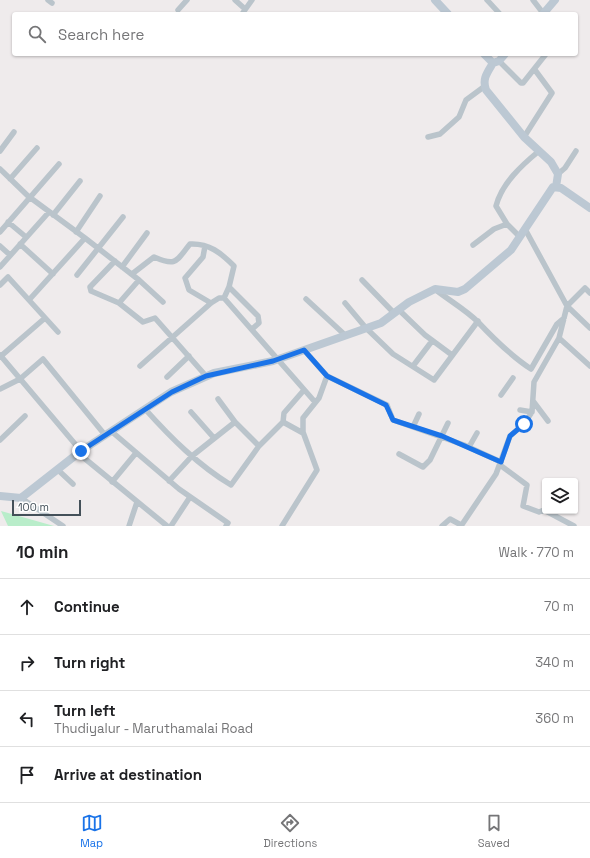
<!DOCTYPE html>
<html lang="en">
<head>
<meta charset="utf-8">
<style>
  :root { --surface:#fff; --page:#f6f6f6; --text:#202124; --muted:#757577; --line:#e0e0e0; --accent:#1a73e8 }
  body { margin:0; font-family:"Space Grotesk",sans-serif; background:var(--page); color:var(--text) }
  .controls { position:absolute; right:12px; bottom:12px; display:grid; overflow:hidden; border-radius:4px; box-shadow:0 1px 3px #0004 }
  .controls button { width:36px; height:36px; display:grid; place-items:center; padding:0; border:0; border-bottom:1px solid var(--line); background:var(--surface); color:var(--text); font:20px sans-serif }
  .scale { position:absolute; left:12px; bottom:10px; width:69px; box-sizing:border-box; padding-left:4px; border:2px solid #445059; border-top:0; font-size:11px; line-height:14px; white-space:nowrap; color:#445059; -webkit-text-stroke:3px #fff; paint-order:stroke }
  .stop { position:absolute; width:12px; height:12px; margin:-9px; border:3px solid #1a73e8; border-radius:50%; background:#fff }
  .stop.end { background:#1a73e8; border-color:#fff; box-shadow:0 1px 4px #0008 }
  .list { margin:0; padding:0; list-style:none }
  h2 { display:flex; justify-content:space-between; align-items:center; height:52px; margin:0; padding:0 16px; font-size:17px }
  h2 small { font-size:13px; font-weight:400; color:var(--muted) }
  .list li { display:grid; grid-template-columns:26px 1fr auto; gap:12px; align-items:center; box-sizing:border-box; height:56px; padding:0 16px; border-top:1px solid var(--line) }
  .list b { display:block; font-size:15px; white-space:nowrap }
  .list p { margin:0; font-size:13px; white-space:nowrap; color:var(--muted) }
  .list em { font-size:13px; font-style:normal; color:var(--muted) }
  .icon { flex:none; width:22px; height:22px; fill:none; stroke:currentColor; stroke-width:2; stroke-linecap:round; stroke-linejoin:round }
  .map { position:relative; flex:none; width:590px; height:526px; overflow:hidden }
  .search { position:absolute; background:var(--surface); box-shadow:0 1px 3px #0004; left:12px; right:12px; top:12px; height:44px; display:flex; align-items:center; gap:10px; box-sizing:border-box; padding:0 14px; border-radius:4px; color:var(--muted); font-size:15px }
  .sheet { height:276px; background:var(--surface) }
  nav { display:flex; justify-content:space-around; align-items:center; box-sizing:border-box; height:56px; border-top:1px solid var(--line); background:var(--surface); font-size:11px; color:var(--muted) }
  nav a { display:grid; justify-items:center; gap:2px }
  nav .on { color:var(--accent) }
  .map>svg:first-child { display:block }
</style>
</head>
<body>
<div class="map">
<svg width="590" height="526" viewBox="0 0 590 526">
  <rect width="100%" height="100%" fill="#efebec"/>
  <path fill="#b9edca" d="M1,511l53,15h-46z"/>
  <g fill="none" stroke-linecap="round" stroke-linejoin="round">
    <path stroke="#bac4cb" stroke-width="5.5" d="M48,0l4,3
      M235,0l10,9
      M487,0l13,14
      M533,0l10,13
      M178,10l9,-10
      M242,14l10,-14
      M499,61l22,22h2l23,-29
      M428,137l12,-3 19,-17 7,-17 19,-14
      M524,137l28,-44 -17,-23
      M0,151l14,-19
      M0,169l28,27 57,42 -56,62
      M558,174l7,-6 11,-17
      M10,179l27,-31
      M53,215l27,-34
      M8,222l18,15
      M0,232l59,-68
      M76,232l24,-36
      M520,237l-13,-13 -11,-18c6,-23 26,-41 43,-55
      M85,238l54,42 24,22
      M20,244l33,30
      M473,245l21,-16 13,-5
      M0,246l10,9
      M205,246l-2,11 -18,21 4,12 22,13
      M115,261l-25,26 1,4 28,12 24,19 12,-4 51,58
      M0,267l49,-55
      M122,267l25,-34
      M132,274l22,-17c23,10 22,4 36,-13 19,-1 31,9 44,22l-5,21 -5,11
      M77,275l46,-58
      M362,280l32,33
      M0,285l8,-8 50,55
      M229,287l29,29 1,7 -7,6
      M436,290c14,11 30,20 42,32 16,17 33,34 53,47l26,-45 7,-6
      M590,293l-5,-5 -18,18 23,22
      M306,299l39,36
      M119,303l20,-23
      M345,303l21,25 27,26 41,26 44,-59
      M399,310l26,25 27,20
      M559,338l31,28
      M304,350l23,26 60,29 6,15 71,25 37,17
      M0,355l81,96
      M0,357l45,-39
      M140,366l71,-63 8,-5h5l91,104
      M413,366l19,-25
      M167,377l22,-21
      M0,389l20,-10 23,-20 62,76
      M501,395l12,-17
      M218,399l17,23
      M533,401l15,20
      M145,409c26,29 53,56 86,76l28,-39 -24,-24 -43,34 -23,25
      M520,410l12,2
      M191,412l23,26
      M283,422l20,11
      M413,427l6,-13
      M111,431l68,58 49,34 -2,3
      M0,440l25,-24
      M259,446l24,-24 1,-9 20,-23
      M469,447l8,-14
      M78,453l89,73
      M399,454l24,13 7,-7 18,-37
      M500,465l27,20 -4,21 16,6 5,-2 30,16
      M57,469l16,15
      M112,482l24,-29
      M21,498l42,28
      M129,526l8,-24
      M171,526l19,-29
      M282,526l35,-56 -14,-38v-14l16,-20 8,-22
      M442,526l8,-7 11,6
      M461,526l35,-52 14,-38 14,-12 8,-12 2,-30 25,-44 8,-32 -42,-77"/>
    <path stroke="#bcc8d3" stroke-width="8" d="M435,0l13,14
      M543,14l12,-14
      M484,54l9,9
      M493,63c-6,10 -11,16 -7,27l38,47 27,25 7,12 -2,13
      M493,63l6,-2 6,-7
      M0,496l21,2 60,-47 90,-59 43,-19 59,-12 108,-38 28,-21 26,-13 23,3 7,-3 46,-39 42,-63 8,1 29,20"/>
  </g>
  <g fill="none" stroke-linecap="round" stroke-linejoin="round">
    <path stroke="#1a73e8" stroke-width="5" d="M81,451l91,-59 34,-16 67,-15 31,-11 23,26 59,29 7,15 49,16 59,26 9,-26 14,-12"/>
  </g>
</svg>
<div class="controls">
<button><svg class="icon" aria-label="layers" viewBox="0 0 24 24"><path d="M12 4l9 5-9 5-9-5zM3 14l9 5 9-5"/></svg></button>
</div>
<div class="scale">100 m</div>
<div class="stop" style="left:524px;top:424px"></div>
<div class="stop end" style="left:81px;top:451px"></div>
<div class="search"><svg class="icon" aria-label="search" viewBox="0 0 24 24"><circle cx="10" cy="10" r="6"/><path d="M15 15l6 6"/></svg>Search here</div>
</div>
<section class="sheet">
<h2>10 min<small>Walk · 770 m</small></h2>
<ul class="list">
<li><svg class="icon" aria-label="ahead" viewBox="0 0 24 24"><path d="M12 20V5M6 11l6-6 6 6"/></svg><div><b>Continue</b></div><em>70 m</em></li>
<li><svg class="icon" aria-label="right" viewBox="0 0 24 24"><path d="M7 20v-9h11M14 6l5 5-5 5"/></svg><div><b>Turn right</b></div><em>340 m</em></li>
<li><svg class="icon" aria-label="left" viewBox="0 0 24 24"><path d="M17 20v-9H6M10 6l-5 5 5 5"/></svg><div><b>Turn left</b><p>Thudiyalur - Maruthamalai Road</p></div><em>360 m</em></li>
<li><svg class="icon" aria-label="arrive" viewBox="0 0 24 24"><path d="M6 21V4h12l-3 4 3 4H6"/></svg><div><b>Arrive at destination</b></div></li>
</ul>
</section>
<nav>
<a class="on"><svg class="icon" aria-label="map" viewBox="0 0 24 24"><path d="M3 6l6-2 6 2 6-2v14l-6 2-6-2-6 2zM9 4v14M15 6v14"/></svg>Map</a>
<a><svg class="icon" aria-label="directions" viewBox="0 0 24 24"><path d="M12 3l9 9-9 9-9-9zM9 14v-3h6M13 9l2 2-2 2"/></svg>Directions</a>
<a><svg class="icon" aria-label="saved" viewBox="0 0 24 24"><path d="M7 4h10v16l-5-4-5 4z"/></svg>Saved</a>
</nav>
</body>
</html>
